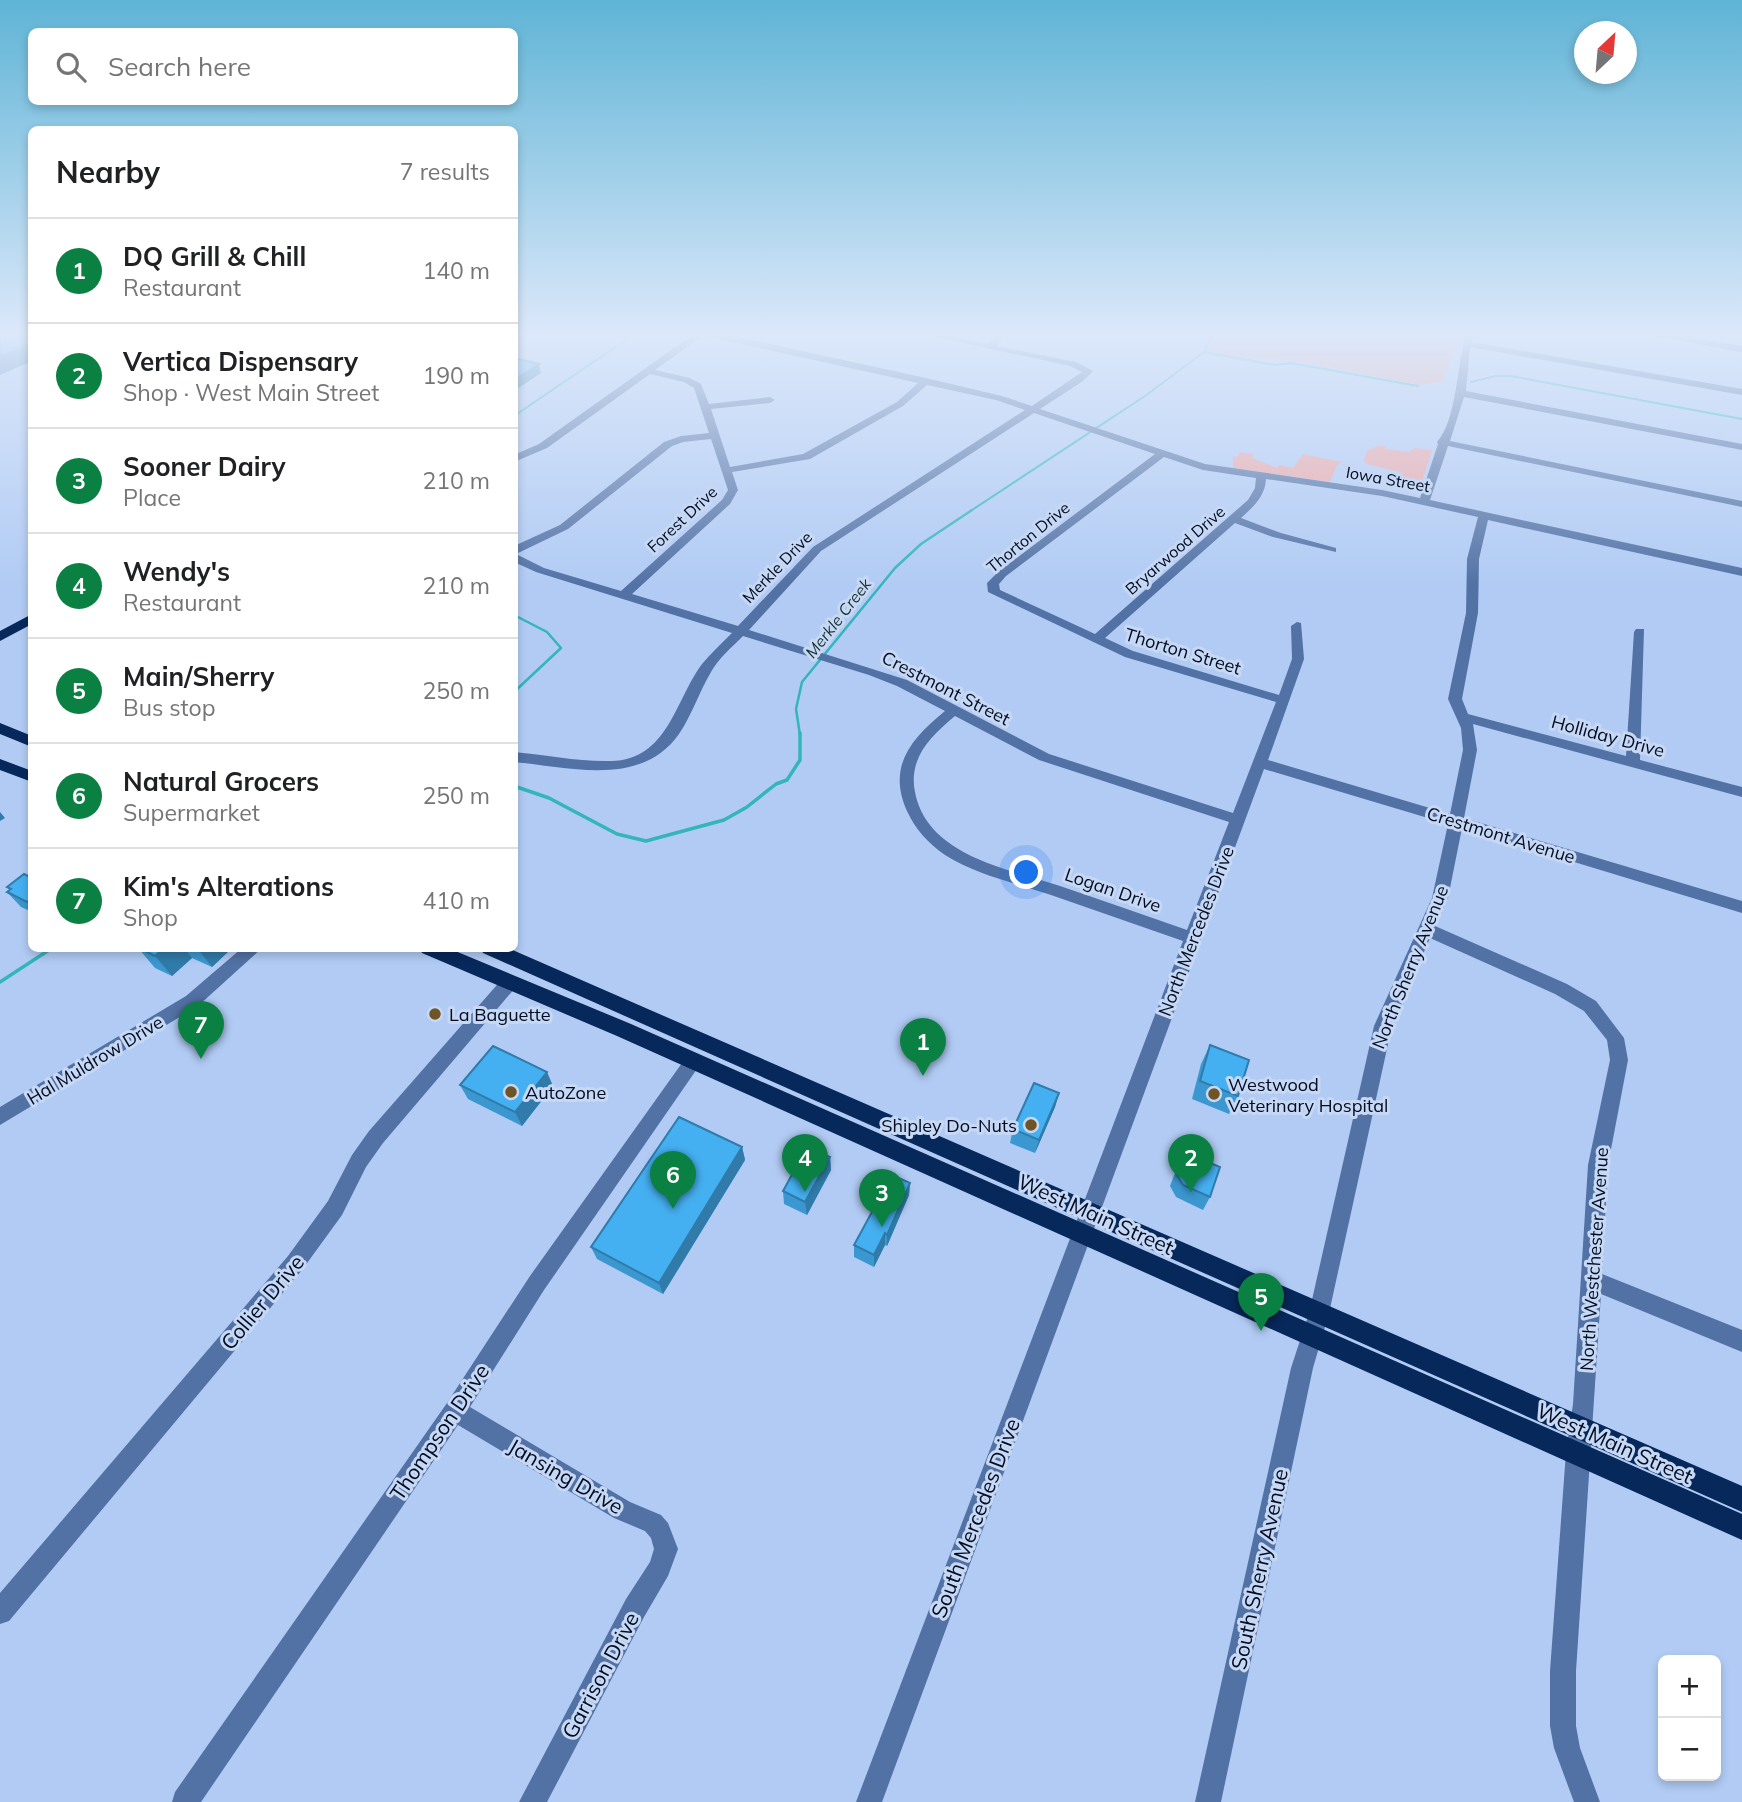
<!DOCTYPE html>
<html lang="en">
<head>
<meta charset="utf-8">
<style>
  :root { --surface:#fff; --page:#f2f2f2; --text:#202124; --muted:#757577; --line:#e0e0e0; --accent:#0b8043 }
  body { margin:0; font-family:Mulish,sans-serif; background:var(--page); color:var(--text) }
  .controls { position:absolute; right:21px; bottom:21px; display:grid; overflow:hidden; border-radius:10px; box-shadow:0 4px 10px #0003 }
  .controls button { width:63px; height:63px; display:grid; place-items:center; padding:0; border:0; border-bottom:2px solid var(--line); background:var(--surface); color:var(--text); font:35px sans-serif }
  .compass { position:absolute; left:1574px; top:21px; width:63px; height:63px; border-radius:50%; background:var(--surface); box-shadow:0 4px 10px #0003; rotate:26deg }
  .you { position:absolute; left:1027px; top:873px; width:24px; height:24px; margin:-18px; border:5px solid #fff; border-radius:50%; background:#1a73e8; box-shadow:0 0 0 10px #1a73e833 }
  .badge { display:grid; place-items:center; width:46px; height:46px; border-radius:50%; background:var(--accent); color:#fff; font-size:23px; font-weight:700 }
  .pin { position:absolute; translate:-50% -58px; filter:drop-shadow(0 2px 4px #0008) }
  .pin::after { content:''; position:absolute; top:37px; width:24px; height:21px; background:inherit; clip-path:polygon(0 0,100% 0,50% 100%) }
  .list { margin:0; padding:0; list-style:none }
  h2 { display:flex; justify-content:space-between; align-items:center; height:91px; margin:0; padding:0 28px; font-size:30px }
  h2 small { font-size:23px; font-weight:400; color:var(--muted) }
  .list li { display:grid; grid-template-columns:46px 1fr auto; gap:21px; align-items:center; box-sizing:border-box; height:105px; padding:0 28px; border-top:2px solid var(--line) }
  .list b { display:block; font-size:26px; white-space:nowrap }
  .list p { margin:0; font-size:23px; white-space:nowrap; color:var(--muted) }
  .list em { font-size:23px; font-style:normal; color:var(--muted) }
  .icon { flex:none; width:38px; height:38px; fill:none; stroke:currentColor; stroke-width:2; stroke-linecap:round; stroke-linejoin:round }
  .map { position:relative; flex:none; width:1742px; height:1802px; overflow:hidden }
  .search { position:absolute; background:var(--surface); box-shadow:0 4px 10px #0003; left:28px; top:28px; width:490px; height:77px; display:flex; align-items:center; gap:18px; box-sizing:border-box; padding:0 24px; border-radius:10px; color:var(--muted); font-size:26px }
  .panel { position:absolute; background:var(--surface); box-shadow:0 4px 10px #0003; left:28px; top:126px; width:490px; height:826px; border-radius:10px }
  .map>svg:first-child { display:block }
</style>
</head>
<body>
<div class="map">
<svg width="1742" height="1802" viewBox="0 0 1742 1802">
  <rect width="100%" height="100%" fill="#b1cbf4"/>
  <path fill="#eea7a6" d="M1212,333h248l-17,48 -21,4 -131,-25 -29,-1 -51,-8 5,-12z
    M1378,446h8l-1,3 25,3 4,-4 18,2 -10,32 -22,-6 4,-3 -37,-9 -3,-4 3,-9z
    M1240,452l13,2 -1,4 25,10 2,-3 14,3 10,-14 39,8 -5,3 -7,17 -97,-14v-12l5,1z"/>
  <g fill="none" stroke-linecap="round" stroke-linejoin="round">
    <path stroke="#33b5ba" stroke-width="2" d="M1204,352l71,13 16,-2 127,23
      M1471,382l25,-6h15l231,43
      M514,416l122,-83
      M969,512l176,-116 59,-44 6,-12 -5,-7"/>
    <path stroke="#33b5ba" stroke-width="2.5" d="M514,615l33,17 14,16 -47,44
      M800,735l-4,-26 6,-27 93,-114 26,-24 51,-34"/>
    <path stroke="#33b5ba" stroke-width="3.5" d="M514,786l35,12 68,36 29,7 78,-21 23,-13 29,-23 11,-4 13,-20v-27
      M0,982l52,-34"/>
    <path fill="#5271a4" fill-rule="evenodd" d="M695,333h24l207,45 76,18 30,10 50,-34 -12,-6 -153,-33h19l52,11 10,-11h9l-11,13 80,16 17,9 -10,10 -43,28 165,55 177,26 38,8 18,-54 -1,-2c20,-22 20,-79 29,-109h8l-2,9 270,47v6l-272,-48 -4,44 276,53v6l-278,-53 -14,44 292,60v6l-294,-61 -18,54 312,68v8l-254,-56 -9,39 -1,54 -16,86 6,15 158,42 8,-124 2,-3h8l-4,131 102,27v10l-269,-73 4,26 -13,68 278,83v12l-280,-85 -14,70 -13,28 132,58 29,17 28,37 4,22 -20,105 -6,109 140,56v22l-141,-58 -25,377v55l4,22 20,54h-26l-20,-54 -4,-22v-55l16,-219 7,-48 15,-239 22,-105 -3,-20 -23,-29 -29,-17 -125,-56 -38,88 -63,287 -16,55 -92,434h-26l96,-434 18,-55 65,-287 58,-128 16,-74 -184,-55 -382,1033h-26l327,-861c-44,-15 -88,-31 -132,-46 -36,-12 -74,-20 -106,-40 -16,-11 -30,-26 -38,-44 -20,-45 4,-72 38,-100l-48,-25 -28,-11 -126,-39c-11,11 -25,23 -32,36 -12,20 -19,43 -32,62 -38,54 -109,33 -165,28v-10c32,3 66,10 97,9 57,-1 64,-61 91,-97 9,-11 20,-21 30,-31l-196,-61 -22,-10v-16l46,-21 104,-83 17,-6 28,-3 -15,-45 -10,-6 -34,-8 -103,74 -33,14v-7l25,-11zM704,335l1,1 213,47 -21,19 -94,52 -73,13 -19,-58 59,-6 5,-3 -5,-3 -61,7 -8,-20 -11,-6 -35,-8zM927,385l69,15 29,10 -212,137 -75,79 -106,-32 98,-90 8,-14 -6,-18 78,-13 93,-53zM1034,413l121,41 -157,118 -11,11 1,9 137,65 151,45 -43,111 -184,-59 -142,-74 -158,-50 72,-79zM711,439l17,51 -6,10 -101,91 -77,-23 -28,-14 52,-25 104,-83 11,-4zM1164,457l39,13 53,8 -1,10 -7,12 -153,134 -95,-44 -1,-6 7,-8zM1266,479l116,17 96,21 -11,42 -1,54 -18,86 13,29 2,22 -13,64 -182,-54 36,-101 -3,-36 -4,-1 -6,4 1,33 -13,36 -146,-44 -28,-13 130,-115 38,14 63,15v-4l-55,-15 -40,-15c12,-11 24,-21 25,-39zM955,716l84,44 190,62 -42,108c-42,-15 -84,-29 -127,-44 -51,-17 -133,-30 -145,-94 -7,-34 16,-56 40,-76z
      M1638,333h23l81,13v6z
      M242,948h20l-64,58 -198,119v-18l186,-111z
      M509,976l6,2 2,5 -2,5 -132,155 -17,24 -24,48 -40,55 -293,351 -9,3v-31l288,-337 40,-55 24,-46 17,-24 134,-153z
      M693,1053l6,3 3,5 -3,5 -155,224 -74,117 160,95 31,13 7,8 10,26 -10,27 -24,41 -97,185h-28l107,-203 24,-37 4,-13 -3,-11 -6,-7 -31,-13 -156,-93 -257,377h-29l3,-10 272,-389 83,-127 157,-220z"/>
    <path fill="#07285b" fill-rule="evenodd" d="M32,614v10l-32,17v-10z
      M0,723l32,13v11l-32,-13z
      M0,759l32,12v11l-32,-12z
      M419,948h29l183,76 1111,490v26l-1125,-504 -195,-83z
      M480,948h28l1234,538v26l-1259,-559z"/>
  </g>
  <path fill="#3b97cf" d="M32,873v39l-11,-5 -14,-15 3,-2 -3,-3z
    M138,948h92v2l-18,17 -20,-9 -20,18 -17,-8z
    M1210,1045l28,51 -9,18 -37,-15 9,-35z
    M460,1085l93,1 -31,40 -54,-27z
    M1059,1093l-4,14 -20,46 -25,-10 3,-14z
    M742,1147l3,13 -82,134 -66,-35 -6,-12z
    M1184,1152l26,45 -7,13 -27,-13 -6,-11 8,-21z
    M830,1157l1,13 -24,45 -23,-11 -1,-13z
    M910,1183l-1,12 -22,51 -2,-1 -11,22 -20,-10v-12z"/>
  <path fill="#307ba9" d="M32,343v18l-32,14v-18z
    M539,364l2,9 -27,18v-11z
    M0,812l5,6 -5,3z
    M32,898v9l-5,-5z
    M164,948h20l8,10 -20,18 -17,-20z
    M197,948h33v2l-18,17z
    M547,1072l6,14 -31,40 -7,-14z
    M1059,1093l-4,14 -20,46 4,-13z
    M742,1147l3,13 -82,134 -4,-11z
    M830,1157l1,13 -24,45 -2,-13z
    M910,1183l-1,12 -22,51v-11z
    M885,1233v12l-11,22v-12z"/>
  <path fill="#45b0f1" stroke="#307ba9" stroke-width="2" d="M0,333h32v10l-32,14z
    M514,358l25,6 -25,16z
    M32,873v25l-5,4 -20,-10 4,-3 -4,-2 17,-13 4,2z
    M139,948h25l-9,8z
    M1210,1045l39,15 -11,36 -38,-15z
    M493,1046l54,26 -32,40 -55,-27z
    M1034,1083l25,10 -20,47 -26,-11z
    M679,1117l63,30 -83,136 -68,-36z
    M807,1147l23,10 -25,45 -22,-11z
    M1184,1152l36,15 -10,30 -27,-12 -7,-11z
    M892,1175l18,8 -23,52 -2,-2 -11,22 -20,-10z"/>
  <linearGradient id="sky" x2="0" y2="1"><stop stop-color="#5fb4d6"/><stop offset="0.57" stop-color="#dce8fa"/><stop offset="1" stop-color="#dce8fa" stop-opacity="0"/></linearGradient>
  <rect width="1742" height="586" fill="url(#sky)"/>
  <g fill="#6f5426" stroke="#c6d8f3" stroke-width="2.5">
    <circle cx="435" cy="1014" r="7"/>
    <circle cx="511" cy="1092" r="7"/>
    <circle cx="1214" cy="1094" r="7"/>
    <circle cx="1031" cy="1125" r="7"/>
  </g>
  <g text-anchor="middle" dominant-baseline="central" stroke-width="6" stroke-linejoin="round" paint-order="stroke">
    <g font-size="16" fill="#010b23" stroke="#c6d8f3">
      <text transform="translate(1388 479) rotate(10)">Iowa Street</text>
      <text transform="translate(682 519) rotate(-43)">Forest Drive</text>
      <text transform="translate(1028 537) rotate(-39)">Thorton Drive</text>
      <text transform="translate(1175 550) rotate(-41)">Bryarwood Drive</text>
      <text transform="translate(777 567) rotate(-46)">Merkle Drive</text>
    </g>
    <g font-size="16" font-style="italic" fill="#173233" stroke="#c6d8f3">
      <text transform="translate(838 618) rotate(-52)">Merkle Creek</text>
    </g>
    <g font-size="18" fill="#010b23" stroke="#c6d8f3">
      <text transform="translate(1183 651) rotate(17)">Thorton Street</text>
      <text transform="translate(946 688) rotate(27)">Crestmont Street</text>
      <text transform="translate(1608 736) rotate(15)">Holliday Drive</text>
      <text transform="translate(1501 835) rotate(17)">Crestmont Avenue</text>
      <text transform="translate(1113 890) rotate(19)">Logan Drive</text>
      <text transform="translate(1196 931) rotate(-69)">North Mercedes Drive</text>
      <text transform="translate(1410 967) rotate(-68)">North Sherry Avenue</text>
      <text transform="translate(95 1060) rotate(-31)">Hal Muldrow Drive</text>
      <text transform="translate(1594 1259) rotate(-86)">North Westchester Avenue</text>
    </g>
    <g font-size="18" fill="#010b23" stroke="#c6d8f3" text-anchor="start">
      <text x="449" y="1014">La Baguette</text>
      <text x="1228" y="1084">Westwood<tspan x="1228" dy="21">Veterinary Hospital</tspan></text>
      <text x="525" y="1092">AutoZone</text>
      <text x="1017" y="1125" text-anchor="end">Shipley Do-Nuts</text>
    </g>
    <g font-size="21" fill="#010b23" stroke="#c6d8f3">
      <text transform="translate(1096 1214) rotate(24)">West Main Street</text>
      <text transform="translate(262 1302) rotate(-50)">Collier Drive</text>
      <text transform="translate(439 1432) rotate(-56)">Thompson Drive</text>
      <text transform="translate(1615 1443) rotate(24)">West Main Street</text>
      <text transform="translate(566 1476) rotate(30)">Jansing Drive</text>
      <text transform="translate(975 1518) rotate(-69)">South Mercedes Drive</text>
      <text transform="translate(1259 1569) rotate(-78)">South Sherry Avenue</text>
      <text transform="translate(600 1675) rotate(-62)">Garrison Drive</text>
    </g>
  </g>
</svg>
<div class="controls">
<button>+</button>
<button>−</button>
</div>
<svg class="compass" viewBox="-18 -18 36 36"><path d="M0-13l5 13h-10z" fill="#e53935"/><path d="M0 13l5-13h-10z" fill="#757577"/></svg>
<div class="you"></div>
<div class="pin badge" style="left:923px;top:1076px">1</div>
<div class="pin badge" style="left:1191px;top:1192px">2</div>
<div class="pin badge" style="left:882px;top:1227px">3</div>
<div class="pin badge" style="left:805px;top:1192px">4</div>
<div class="pin badge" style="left:1261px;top:1331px">5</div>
<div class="pin badge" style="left:673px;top:1209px">6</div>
<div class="pin badge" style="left:201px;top:1059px">7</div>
<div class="search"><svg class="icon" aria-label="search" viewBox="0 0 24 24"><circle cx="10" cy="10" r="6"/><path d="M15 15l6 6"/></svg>Search here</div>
<section class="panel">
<h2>Nearby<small>7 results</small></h2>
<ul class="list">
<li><span class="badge">1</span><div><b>DQ Grill &amp; Chill</b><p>Restaurant</p></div><em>140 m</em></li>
<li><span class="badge">2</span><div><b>Vertica Dispensary</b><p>Shop · West Main Street</p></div><em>190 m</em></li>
<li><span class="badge">3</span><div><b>Sooner Dairy</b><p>Place</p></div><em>210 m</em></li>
<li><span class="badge">4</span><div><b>Wendy's</b><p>Restaurant</p></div><em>210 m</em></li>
<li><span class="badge">5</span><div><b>Main/Sherry</b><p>Bus stop</p></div><em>250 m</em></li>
<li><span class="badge">6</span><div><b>Natural Grocers</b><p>Supermarket</p></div><em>250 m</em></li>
<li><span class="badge">7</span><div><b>Kim's Alterations</b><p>Shop</p></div><em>410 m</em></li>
</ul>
</section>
</div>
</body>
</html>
